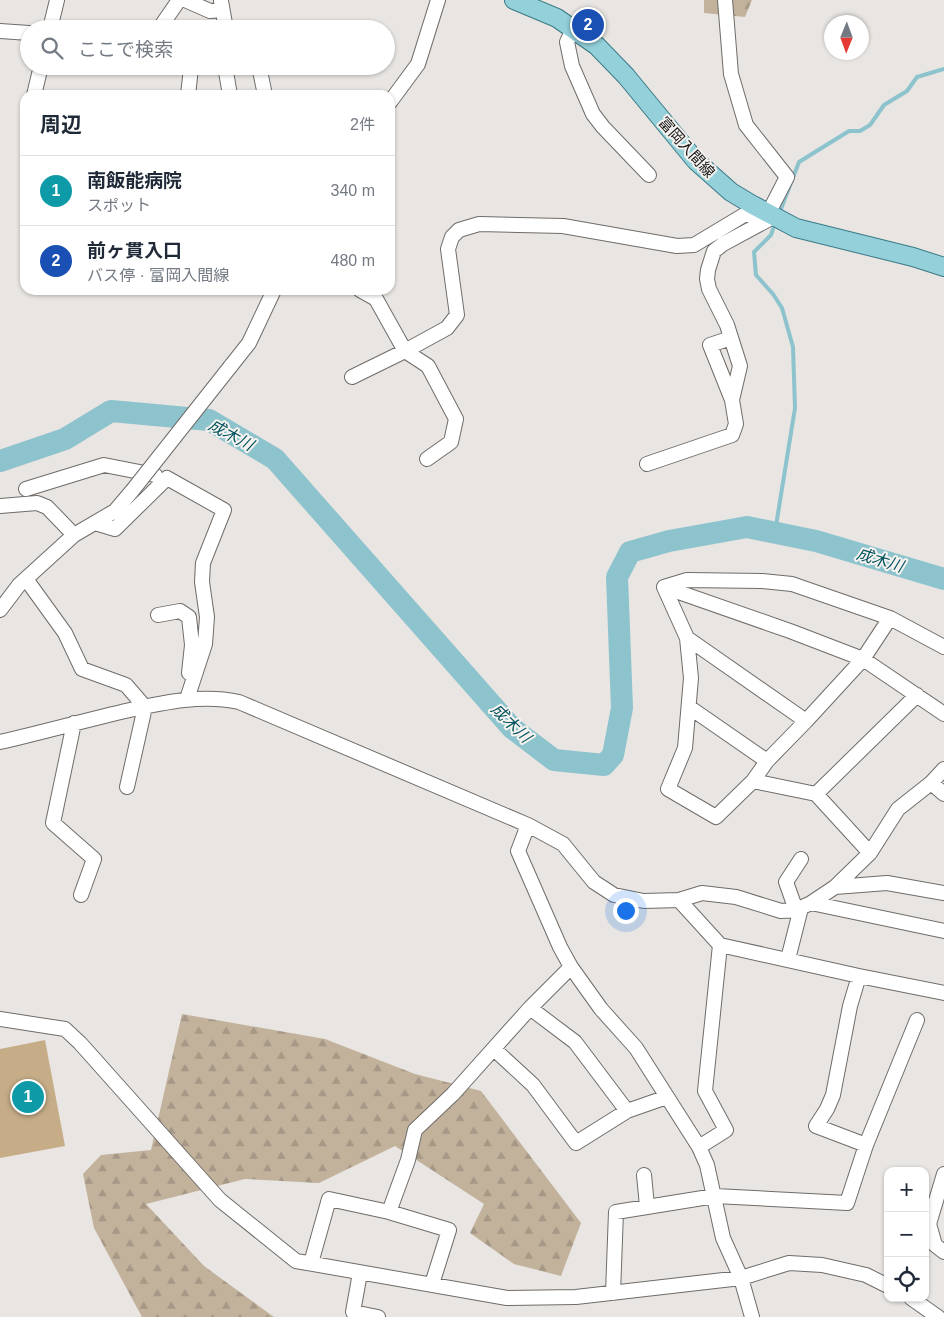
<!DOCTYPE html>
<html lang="ja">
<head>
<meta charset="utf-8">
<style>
  :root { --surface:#fff; --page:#f2f2f3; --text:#1f2937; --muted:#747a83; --line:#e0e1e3; --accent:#3b818d }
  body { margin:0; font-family:Arial,"Noto Sans JP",sans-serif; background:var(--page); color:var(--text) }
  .controls { position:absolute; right:15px; bottom:15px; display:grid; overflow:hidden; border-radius:10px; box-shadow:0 1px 4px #0004 }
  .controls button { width:45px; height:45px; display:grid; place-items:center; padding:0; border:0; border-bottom:1px solid var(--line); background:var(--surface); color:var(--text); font:25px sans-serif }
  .compass { position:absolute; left:824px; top:15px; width:45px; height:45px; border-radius:50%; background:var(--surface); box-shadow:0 1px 4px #0004; rotate:181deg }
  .you { position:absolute; left:625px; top:910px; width:18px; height:18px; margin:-12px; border:4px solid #fff; border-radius:50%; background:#1a73e8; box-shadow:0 0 0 8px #1a73e833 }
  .badge { display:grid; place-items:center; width:32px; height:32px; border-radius:50%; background:var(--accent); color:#fff; font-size:16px; font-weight:700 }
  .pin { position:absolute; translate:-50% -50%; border:2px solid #fff; box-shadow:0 1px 5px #0006 }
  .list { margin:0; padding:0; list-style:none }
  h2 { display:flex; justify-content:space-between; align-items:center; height:65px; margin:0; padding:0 20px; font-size:21px }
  h2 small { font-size:16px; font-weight:400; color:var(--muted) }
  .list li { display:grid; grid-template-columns:32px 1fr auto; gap:15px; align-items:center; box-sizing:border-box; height:70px; padding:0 20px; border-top:1px solid var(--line) }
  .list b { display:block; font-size:19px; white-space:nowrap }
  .list p { margin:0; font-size:16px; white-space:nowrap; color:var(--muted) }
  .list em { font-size:16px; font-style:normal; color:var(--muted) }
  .icon { flex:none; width:28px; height:28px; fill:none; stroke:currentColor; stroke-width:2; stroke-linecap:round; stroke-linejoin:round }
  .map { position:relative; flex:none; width:944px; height:1317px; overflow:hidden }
  .search { position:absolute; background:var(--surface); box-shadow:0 1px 4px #0004; left:20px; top:20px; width:375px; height:55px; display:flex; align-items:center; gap:12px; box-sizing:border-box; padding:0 18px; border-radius:28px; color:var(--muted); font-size:19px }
  .panel { position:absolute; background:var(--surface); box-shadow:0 1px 4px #0004; left:20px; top:90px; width:375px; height:205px; border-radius:15px }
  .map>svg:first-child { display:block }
</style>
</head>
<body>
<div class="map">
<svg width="944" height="1317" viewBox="0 0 944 1317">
  <defs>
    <pattern id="forest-firs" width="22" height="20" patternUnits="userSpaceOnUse" patternTransform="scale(1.25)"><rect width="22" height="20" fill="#c2b29c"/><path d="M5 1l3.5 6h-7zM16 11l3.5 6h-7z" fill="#a69886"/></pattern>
  </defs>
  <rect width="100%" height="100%" fill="#e8e5e2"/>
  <path fill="url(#forest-firs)" d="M704,0h48l-7,17 -41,-4z
    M182,1014l143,25 90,35 66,17 100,132 -20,53 -47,-12 -44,-31 14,-29 -89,-58 -76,37 -74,-4 -99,25 58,62 70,51h-132l-48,-89 -11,-54 18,-19 50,-5z"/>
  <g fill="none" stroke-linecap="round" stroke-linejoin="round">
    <path stroke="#8dc3cd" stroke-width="4" d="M781,209l18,-47 50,-31h11l10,-6 14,-20 23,-14 10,-14 27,-8
      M773,229l-2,6 -17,17 2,23 17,19 9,14 11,39 2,61 -20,124
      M942,578l2,-3"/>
    <path stroke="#8dc3cd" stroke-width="22" d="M0,461l65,-22 46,-28 98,9 66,39 237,269 42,32 50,5 9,-10 9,-47 -5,-131 13,-25 39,-11 78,-14 69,14 128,38"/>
  </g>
  <path fill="#c6ad88" d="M45,1040l20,106 -65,12v-109z"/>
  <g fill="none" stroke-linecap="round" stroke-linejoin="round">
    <defs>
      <path id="minor" d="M185,0l25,11 12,-1
        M221,1l5,28
        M50,29l7,-29
        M159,29l20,-29
        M573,29l-6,13 5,24 21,48 10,13 46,48
        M0,31l29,2
        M225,66l5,29
        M259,66l6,29
        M34,95l7,-29
        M188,95l3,-27 3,-2
        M390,102l28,-38 20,-64
        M360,290l16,9 29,52 23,15 28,53 -5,23 -24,17
        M731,338l-21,7 22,55
        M230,367l19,-24 25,-53
        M352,377l53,-26 42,-23 10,-13 -9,-66 4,-12 7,-7 20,-6 84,2 114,20 17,-1 50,-30 22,-2 5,-5 16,-31 -41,-52 -15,-51 -6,-74
        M647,464l85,-29 4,-11 -4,-24 8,-34 -13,-41 -18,-36 -2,-10 1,-9 6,-19 9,-7 50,-27
        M26,489l78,-24 51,10
        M0,506l37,-3 10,4 27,28
        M95,523l20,6 52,-51 57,32 -21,53 -1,19 5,35 -2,27 -18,55
        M26,579l39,54 17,36 44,16 19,22 -18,80
        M664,587l23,51 4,40 -6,70 -17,41 48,28 37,-36 14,-20 39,-40 57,-62 27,-41
        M664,587l126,44 73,28 81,55
        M664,587l23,-7 75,1 30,3 98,34 54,29
        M0,610l19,-25 55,-50 41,-24 17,-20
        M158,615l22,-4 9,6 3,28 -3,28
        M687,638l119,83
        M689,707l78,54
        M74,723l-21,100 41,36 -13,36
        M0,742c44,-10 86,-22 130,-32 35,-8 73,-16 109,-8l289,123 35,19 31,38 20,13 30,6 35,-1 23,-7 34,4 45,14 15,-1 15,-7 24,-16 35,-34 28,-44 33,-26 13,-14
        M753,781l63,13 54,59
        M931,783l13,11
        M816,794l101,-99
        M528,825l-10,26 42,96 11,20 30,42 35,39 63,99 8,18 16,73 18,40 11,39
        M835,887l52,-4 57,10
        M679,900l41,45 139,31 85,17
        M811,903l133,28
        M796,910l-10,-28 15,-23
        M788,959l13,-51
        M859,976l-9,30 -17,89 -6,14 -11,17 50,19
        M530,1008l45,34 52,69
        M0,1019l65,10 15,14 140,157 76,61 211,37 69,-1 165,-19 48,-15 33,2 44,10 22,11
        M494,1049l39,36 43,58 51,-32 40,-14
        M699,1147l27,-17 -21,-39 15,-146
        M944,1174l-15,50 6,21 9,7
        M644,1175l3,31
        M389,1212l19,-52 7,-30 38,-36 77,-86 41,-41
        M311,1263l18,-64 60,13 60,18 -17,54
        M360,1273l-7,39 25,5
        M613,1293l3,-81 99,-16 132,7 19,-58 51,-125
        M911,1298l27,19"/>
      <path id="major" d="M514,0l43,18 40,28 29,30 70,85 35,31 20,12 45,24 117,29 31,10"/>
    </defs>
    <use href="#minor" stroke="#6f6c69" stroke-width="16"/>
    <use href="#major" stroke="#3a7a85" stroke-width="20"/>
    <use href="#minor" stroke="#fff" stroke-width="14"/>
    <use href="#major" stroke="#94d0da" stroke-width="18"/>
    <defs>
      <path id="minor-bridge" d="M132,491l98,-124"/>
    </defs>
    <use href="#minor-bridge" stroke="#6f6c69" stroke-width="16" stroke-linecap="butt"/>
    <use href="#minor-bridge" stroke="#fff" stroke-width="14"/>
  </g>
  <g text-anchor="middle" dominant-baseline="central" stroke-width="4" stroke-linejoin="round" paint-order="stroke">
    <g font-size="15" fill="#181716" stroke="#f5f2ef">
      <text transform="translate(687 147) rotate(48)">富岡入間線</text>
    </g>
    <g font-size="16" font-style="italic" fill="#02545f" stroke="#f5f2ef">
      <text transform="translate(231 435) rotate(28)">成木川</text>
      <text transform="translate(880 560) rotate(17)">成木川</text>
      <text transform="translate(511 723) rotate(44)">成木川</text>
    </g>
  </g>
</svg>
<div class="controls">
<button>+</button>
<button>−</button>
<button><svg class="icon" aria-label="locate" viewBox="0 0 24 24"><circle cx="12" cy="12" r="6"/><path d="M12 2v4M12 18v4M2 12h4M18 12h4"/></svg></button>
</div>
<svg class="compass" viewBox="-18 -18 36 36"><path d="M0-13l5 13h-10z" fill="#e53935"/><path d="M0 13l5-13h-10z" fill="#747a83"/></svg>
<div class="you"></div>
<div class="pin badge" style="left:28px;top:1097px;background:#0f9aa8">1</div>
<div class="pin badge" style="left:588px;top:25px;background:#1a4fb4">2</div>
<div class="search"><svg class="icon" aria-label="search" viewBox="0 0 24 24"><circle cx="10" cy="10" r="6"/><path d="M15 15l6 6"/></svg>ここで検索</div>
<section class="panel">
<h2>周辺<small>2件</small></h2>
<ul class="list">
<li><span class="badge" style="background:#0f9aa8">1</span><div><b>南飯能病院</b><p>スポット</p></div><em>340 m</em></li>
<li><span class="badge" style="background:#1a4fb4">2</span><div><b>前ヶ貫入口</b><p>バス停 · 富岡入間線</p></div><em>480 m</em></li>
</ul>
</section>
</div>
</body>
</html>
